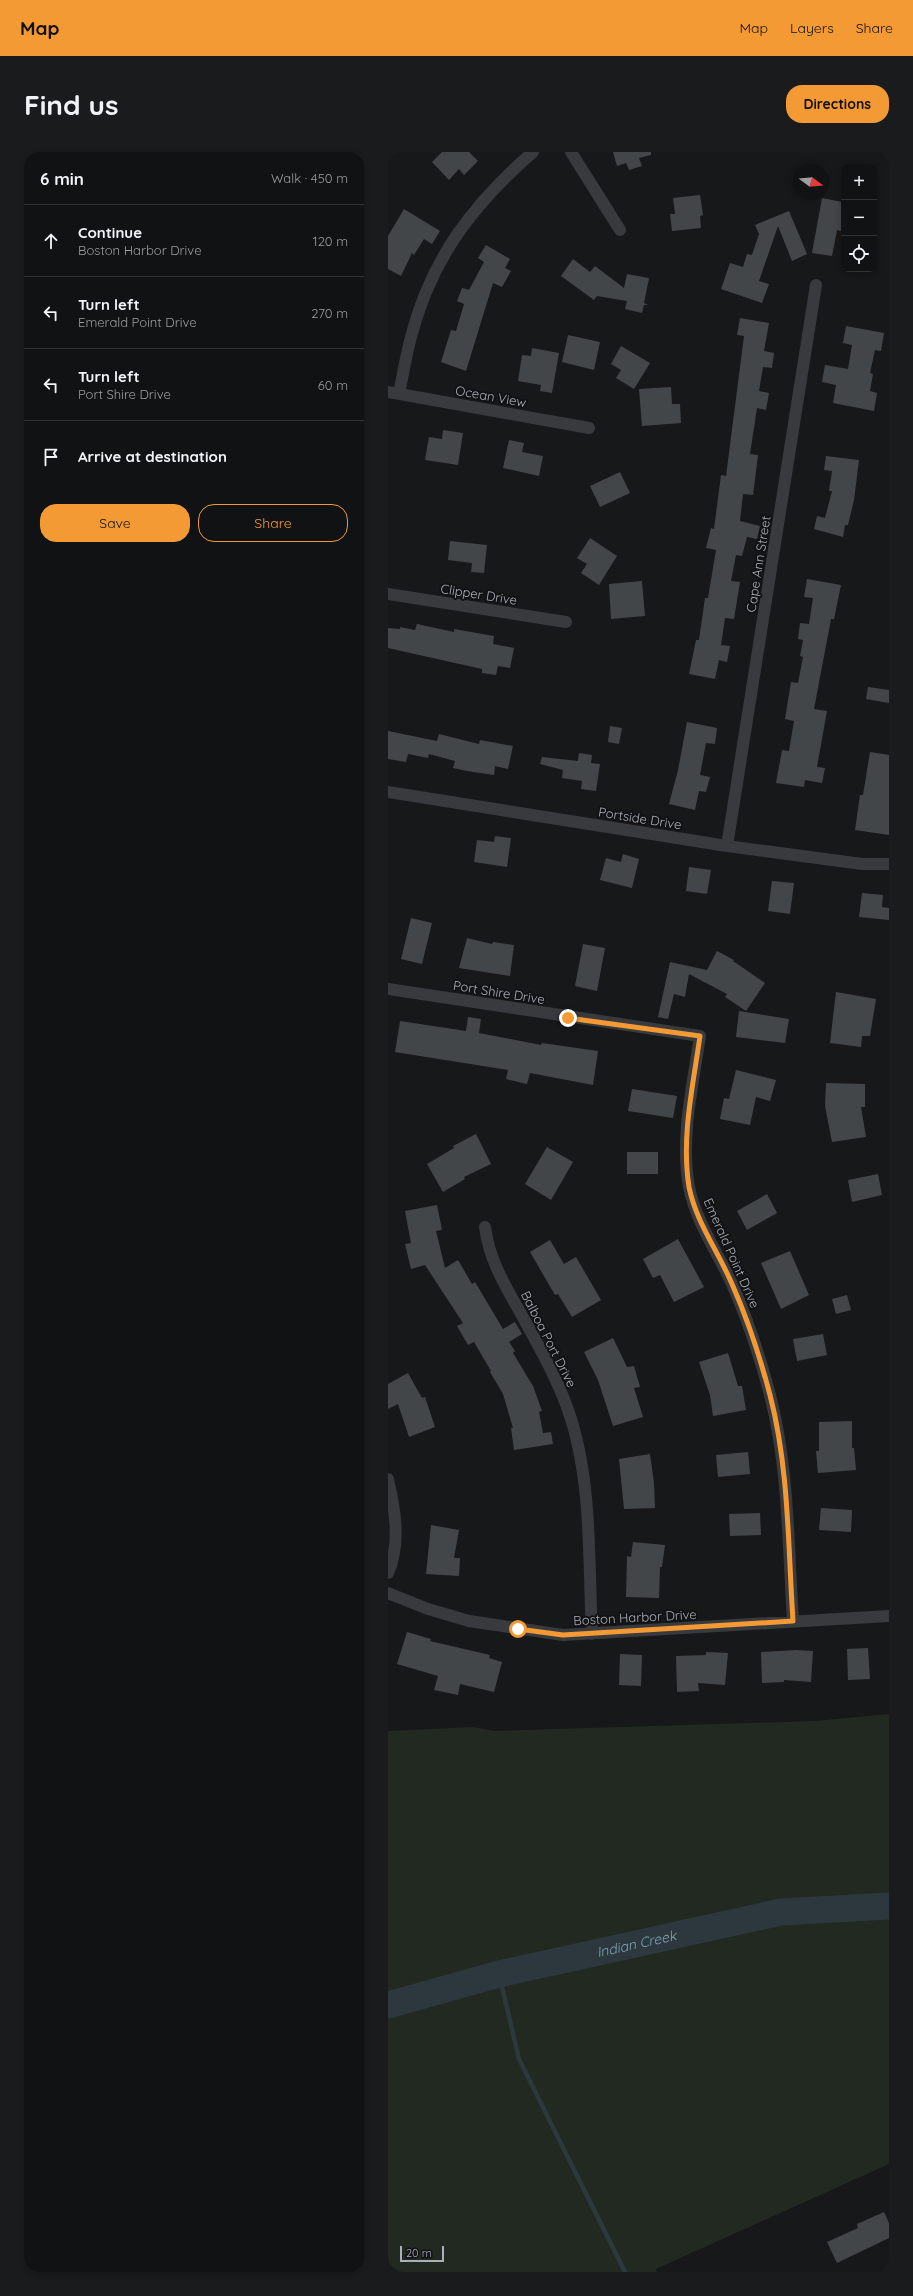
<!DOCTYPE html>
<html lang="en">
<head>
<meta charset="utf-8">
<style>
  :root { --surface:#111213; --page:#1a1b1c; --text:#f1f3f6; --muted:#9c9ea0; --line:#303233; --accent:#f39a35 }
  body { margin:0; font-family:Quicksand,sans-serif; background:var(--page); color:var(--text) }
  .controls { position:absolute; right:12px; top:12px; display:grid; overflow:hidden; border-radius:8px; box-shadow:0 2px 6px #0003 }
  .controls button { width:36px; height:36px; display:grid; place-items:center; padding:0; border:0; border-bottom:1px solid var(--line); background:var(--surface); color:var(--text); font:20px sans-serif }
  .compass { position:absolute; left:405px; top:12px; width:36px; height:36px; border-radius:50%; background:var(--surface); box-shadow:0 2px 6px #0003; rotate:106deg }
  .scale { position:absolute; left:12px; bottom:10px; width:44px; box-sizing:border-box; padding-left:4px; border:2px solid #a9b0b9; border-top:0; font-size:11px; line-height:14px; white-space:nowrap; color:#a9b0b9; -webkit-text-stroke:3px #121214; paint-order:stroke }
  .stop { position:absolute; width:12px; height:12px; margin:-9px; border:3px solid #f39a35; border-radius:50%; background:#fff }
  .stop.end { background:#f39a35; border-color:#fff; box-shadow:0 1px 4px #0008 }
  .list { margin:0; padding:0; list-style:none }
  h2 { display:flex; justify-content:space-between; align-items:center; height:52px; margin:0; padding:0 16px; font-size:17px }
  h2 small { font-size:13px; font-weight:400; color:var(--muted) }
  .list li { display:grid; grid-template-columns:26px 1fr auto; gap:12px; align-items:center; box-sizing:border-box; height:72px; padding:0 16px; border-top:1px solid var(--line) }
  .list b { display:block; font-size:15px; white-space:nowrap }
  .list p { margin:0; font-size:13px; white-space:nowrap; color:var(--muted) }
  .list em { font-size:13px; font-style:normal; color:var(--muted) }
  .actions { display:flex; gap:8px; padding:12px 16px }
  .actions a { flex:1; padding:9px 0; border:1px solid var(--accent); border-radius:16px; text-align:center; font-size:14px; color:var(--accent) }
  .actions .main { background:var(--accent); color:#111 }
  .icon { flex:none; width:22px; height:22px; fill:none; stroke:currentColor; stroke-width:2; stroke-linecap:round; stroke-linejoin:round }
  .map { position:relative; flex:none; width:501px; height:2120px; overflow:hidden; border-radius:16px }
  header { display:flex; align-items:center; gap:24px; box-sizing:border-box; height:56px; padding:0 20px; background:var(--accent); color:#111 }
  header strong { font-size:19px }
  nav { display:flex; gap:22px; margin-inline-start:auto; font-size:14px }
  .intro { display:flex; align-items:center; justify-content:space-between; box-sizing:border-box; height:96px; padding:0 24px }
  h1 { margin:0; font-size:28px }
  .button { padding:10px 18px; border-radius:16px; background:var(--accent); color:#111; font-size:14px; font-weight:700 }
  main { display:flex; gap:24px; padding:0 24px }
  aside { flex:1; background:var(--surface); border-radius:16px; box-shadow:0 2px 6px #0003 }
  .map>svg:first-child { display:block }
</style>
</head>
<body>
<header>
<strong>Map</strong>
<nav><a>Map</a><a>Layers</a><a>Share</a></nav>
</header>
<div class="intro"><h1>Find us</h1><a class="button">Directions</a></div>
<main>
<aside>
<h2>6 min<small>Walk · 450 m</small></h2>
<ul class="list">
<li><svg class="icon" aria-label="ahead" viewBox="0 0 24 24"><path d="M12 20V5M6 11l6-6 6 6"/></svg><div><b>Continue</b><p>Boston Harbor Drive</p></div><em>120 m</em></li>
<li><svg class="icon" aria-label="left" viewBox="0 0 24 24"><path d="M17 20v-9H6M10 6l-5 5 5 5"/></svg><div><b>Turn left</b><p>Emerald Point Drive</p></div><em>270 m</em></li>
<li><svg class="icon" aria-label="left" viewBox="0 0 24 24"><path d="M17 20v-9H6M10 6l-5 5 5 5"/></svg><div><b>Turn left</b><p>Port Shire Drive</p></div><em>60 m</em></li>
<li><svg class="icon" aria-label="arrive" viewBox="0 0 24 24"><path d="M6 21V4h12l-3 4 3 4H6"/></svg><div><b>Arrive at destination</b></div></li>
</ul>
<div class="actions"><a class="main">Save</a><a>Share</a></div>
</aside>
<div class="map">
<svg width="501" height="2120" viewBox="0 0 501 2120">
  <rect width="100%" height="100%" fill="#171819"/>
  <path fill="#212921" d="M501,1562v450l-233,105 1,3h-269v-541l85,-4 21,4 321,-10z"/>
  <g fill="none" stroke-linecap="round" stroke-linejoin="round">
    <path stroke="#2d383e" stroke-width="4.5" d="M111,1822l20,85 106,213"/>
    <path stroke="#2d383e" stroke-width="27" id="s1" d="M0,1853l111,-31 282,-62 108,-6"/>
  </g>
  <path fill="#434649" d="M54,0h27l9,9 -14,14 -5,-6 -10,11 -17,-18z
    M225,0h38v3l-12,3 3,8 -13,4 -3,-7 -9,3z
    M312,43l3,20 -3,1 1,12 -29,3 -2,-17h5l-2,-16z
    M434,46l20,4 -1,5h3v25l-7,-2 -5,26 -20,-3z
    M16,57l36,22 -8,13 -8,-5 -10,16 -2,-2 -11,23 -13,-7v-33z
    M401,59l18,43 -15,7 -14,-35 -19,55 10,3 -7,19 -41,-14 9,-26 13,4 4,-13 5,1 7,-21 -4,-9z
    M98,93l24,14 -5,9 6,3 -9,16 -9,-4 -27,88 -25,-9 10,-32 5,1 8,-27 -7,-3 5,-13 7,2 15,-28 -6,-4z
    M185,107l17,13 5,-6 29,22 3,-14 22,4 -5,25 4,2h-4l-2,8 -17,-4 2,-8 -30,-5 -3,4 -33,-24z
    M352,166l29,5 -5,28 10,2 -2,15 -9,-1 -4,24 10,2 -3,17 -9,-2 -7,46 8,1 -5,40 -10,-1 -3,27 20,5 -3,13 -10,-2 -5,19 -6,-1 -5,26 9,1 -6,37 -9,-1 -4,27 9,1 -3,16 -8,-2 -4,19 -26,-5 7,-34h3l6,-42h3l8,-48 -10,-2 5,-20 3,1 7,-54 5,1 18,-140 -7,-1z
    M458,174l38,7 -3,18 -6,-1 -5,23 3,1 -3,17 7,2 -3,18 -41,-8 3,-18 -14,-3 3,-17 23,4 4,-24 -9,-2z
    M180,183l32,7 -6,28 -32,-8z
    M233,194l29,17 -16,26 -18,-11 5,-8 -10,-6z
    M144,196l27,5 -7,40 -12,-2 1,-6 -23,-4 4,-26 9,1z
    M283,235l1,17h8l1,19 -39,3 -3,-37z
    M55,278l20,3 -5,32 -33,-5 4,-23 13,2z
    M121,288l15,3 -2,9 21,4 -4,20 -36,-8z
    M438,304l33,4 -5,40 -6,25h-3l-2,12 -29,-8 3,-13 8,2 7,-27h-3l3,-20 -8,-1z
    M232,320l10,21 -30,14 -10,-21z
    M202,386l27,18 -18,29 -18,-12 6,-9 -10,-6z
    M62,389l37,4 -3,28 -13,-1 1,-9 -24,-3z
    M419,427l34,6 -7,34h-3l-17,90 13,2 -10,56 8,1 -3,15 -17,-3 -1,7 -28,-4 6,-33 7,1 5,-30 -9,-2 6,-37 7,1 5,-26 -3,-1 3,-16 -5,-1 2,-16 9,1 4,-26 -9,-1z
    M254,429l3,35 -34,3 -2,-35z
    M29,472l37,8v-3l40,7 -1,8 21,4 -4,20 -12,-2 -2,9 -14,-2v-4l-94,-21v-20l12,1v-2l15,3z
    M480,535l21,3v13l-23,-4z
    M299,570l30,6 -2,16 -9,-1 -6,32 10,2 -4,15 -7,-1 -4,19 -26,-6 9,-34z
    M222,574l12,2 -3,16 -11,-2z
    M0,579l49,10 2,-7 40,10 1,-4 33,6 -5,23 -13,-3 -1,9 -27,-4 -14,-3 2,-7 -26,-7 -1,4 -20,-4 -2,8 -18,-3z
    M482,600l19,3v80l-34,-5 5,-35h3z
    M191,601l13,2 -1,8 9,1 -4,27 -15,-2 1,-8 -20,-3 1,-8 -23,-6 2,-7 36,4z
    M107,684l16,2 -4,29 -33,-5 3,-22 17,2z
    M235,702l16,5 -7,29 -32,-8 6,-22 15,4z
    M301,715l22,3 -4,24 -21,-3z
    M384,729l22,2 -4,31 -22,-3z
    M474,741l21,2 -1,12 7,1v12l-30,-3z
    M23,766l21,5 -10,41 -21,-5z
    M79,786l25,6 1,-2 21,3 -4,31 -51,-8z
    M195,792l22,4 -8,43 -22,-5z
    M329,799l17,9 -1,1 32,22 -19,28 -21,-14 2,-3 -38,-20 -4,23 -11,-3 -6,25 -10,-2 12,-55 37,8z
    M448,840l40,7 -6,37h-8l-1,11 -31,-4z
    M351,859l50,8 -4,24 -49,-6z
    M80,865l13,2 -2,14 62,12 1,-2 56,8 -5,34 -63,-12 -3,11 -21,-5 2,-9 -113,-18 5,-31 66,10z
    M348,918l40,10 -6,21 -14,-4 -6,28 -30,-6 4,-21 5,1z
    M438,931l39,1v23h-4l5,30 -34,5 -7,-36z
    M244,937l45,7 -4,22 -45,-7z
    M88,982l15,30 -27,13 1,2 -22,13 -16,-28 27,-16 -1,-2z
    M159,995l26,15 -22,38 -26,-16z
    M239,1000h31v22h-31z
    M490,1022l4,21 -30,7 -4,-22z
    M379,1042l10,19 -30,17 -10,-19z
    M49,1053l5,25 -6,1 9,37 13,-8 14,24 3,-2 28,47 12,-7 7,12 -13,8 6,9 -2,2 20,33 9,25 -3,1 4,21 8,-1 2,12 -39,6 -3,-22h2l-10,-34 -13,-22 1,-1 -17,-29 -6,3 -11,-19 6,-3 -38,-58 -14,4 -6,-25 6,-1 -6,-32z
    M290,1087l26,48 -30,15 -14,-27 -7,3 -10,-19z
    M162,1088l14,24 12,-7 25,43 -29,17 -14,-23 -3,1 -25,-43z
    M402,1099l19,44 -28,14 -20,-46z
    M459,1143l4,15 -15,4 -4,-15z
    M435,1182l4,21 -30,6 -4,-22z
    M225,1186l14,29 7,-1 6,21 -6,1 9,29 -30,9 -15,-46 -14,-28z
    M340,1201l10,33h4l4,24 -33,6 -3,-21 -11,-33z
    M20,1221l14,25 3,-1 10,30 -26,10 -11,-33 -10,5v-25z
    M464,1269v27h2l2,22 -38,3 -2,-22h3v-29z
    M360,1300l2,22 -32,3 -2,-22z
    M262,1302l4,29 1,25 -31,1 -5,-50z
    M433,1356l31,2 -1,22 -32,-2z
    M372,1361l1,22 -31,1 -1,-22z
    M43,1373l28,5 -5,28h6l-1,18 -33,-2z
    M245,1390l32,3 -3,22h-2l-1,31 -33,-1 1,-41 4,1z
    M19,1480l24,7 -1,2 60,14 -1,3 13,4 -8,30 -34,-8 -2,11 -24,-5 4,-14 -41,-12z
    M480,1496l2,31 -22,1 -1,-31z
    M408,1498l17,1 -2,31 -27,-2v2l-22,1 -1,-31z
    M318,1500l22,1 -3,32 -27,-2 1,8 -22,1 -1,-36 30,-1z
    M232,1502l22,1 -1,31 -22,-1z
    M496,2060l5,11v15l-52,25 -10,-21 31,-14 -1,-4z"/>
  <g fill="none" stroke-linecap="round" stroke-linejoin="round">
    <path stroke="#383a3e" stroke-width="12" d="M183,0l49,78
      M0,240l201,36
      M11,241c4,-18 7,-38 12,-56 20,-78 62,-133 122,-185
      M0,442l178,28
      M0,640l339,54 135,18h27
      M339,694l89,-561
      M0,837l312,47c-7,49 -20,101 -11,151 7,35 28,64 43,97 16,36 28,73 38,111 19,73 18,151 23,226
      M97,1075c4,32 19,57 35,85 17,31 35,62 47,95 26,72 21,152 25,227
      M0,1327c7,31 13,64 0,94
      M0,1441l40,16 41,12 94,14 326,-19"/>
  </g>
  <g fill="none" stroke-linecap="round" stroke-linejoin="round">
    <path stroke="#f39a35" stroke-width="5" d="M130,1477l45,6 230,-14c-5,-75 -4,-153 -23,-226 -10,-38 -22,-75 -38,-111 -14,-33 -36,-62 -43,-97 -8,-50 4,-101 11,-151l-132,-18"/>
  </g>
  <g text-anchor="middle" dominant-baseline="central" stroke-width="4" stroke-linejoin="round" paint-order="stroke">
    <g font-size="13" fill="#a9b0b9" stroke="#121214">
      <text transform="translate(103 244) rotate(10)">Ocean View</text>
      <text transform="translate(370 412) rotate(-81)">Cape Ann Street</text>
      <text transform="translate(91 442) rotate(9)">Clipper Drive</text>
      <text transform="translate(252 666) rotate(9)">Portside Drive</text>
      <text transform="translate(111 840) rotate(9)">Port Shire Drive</text>
      <text transform="translate(344 1101) rotate(66)">Emerald Point Drive</text>
      <text transform="translate(161 1187) rotate(63)">Balboa Port Drive</text>
      <text transform="translate(247 1465) rotate(-3)">Boston Harbor Drive</text>
    </g>
    <g font-size="14" font-style="italic" fill="#80a3b4" stroke="#121214">
      <text stroke="none"><textPath href="#s1" startOffset="256">Indian Creek</textPath></text>
    </g>
  </g>
</svg>
<div class="controls">
<button>+</button>
<button>−</button>
<button><svg class="icon" aria-label="locate" viewBox="0 0 24 24"><circle cx="12" cy="12" r="6"/><path d="M12 2v4M12 18v4M2 12h4M18 12h4"/></svg></button>
</div>
<svg class="compass" viewBox="-18 -18 36 36"><path d="M0-13l5 13h-10z" fill="#e53935"/><path d="M0 13l5-13h-10z" fill="#9c9ea0"/></svg>
<div class="scale">20 m</div>
<div class="stop" style="left:130px;top:1477px"></div>
<div class="stop end" style="left:180px;top:866px"></div>
</div>
</main>
</body>
</html>
